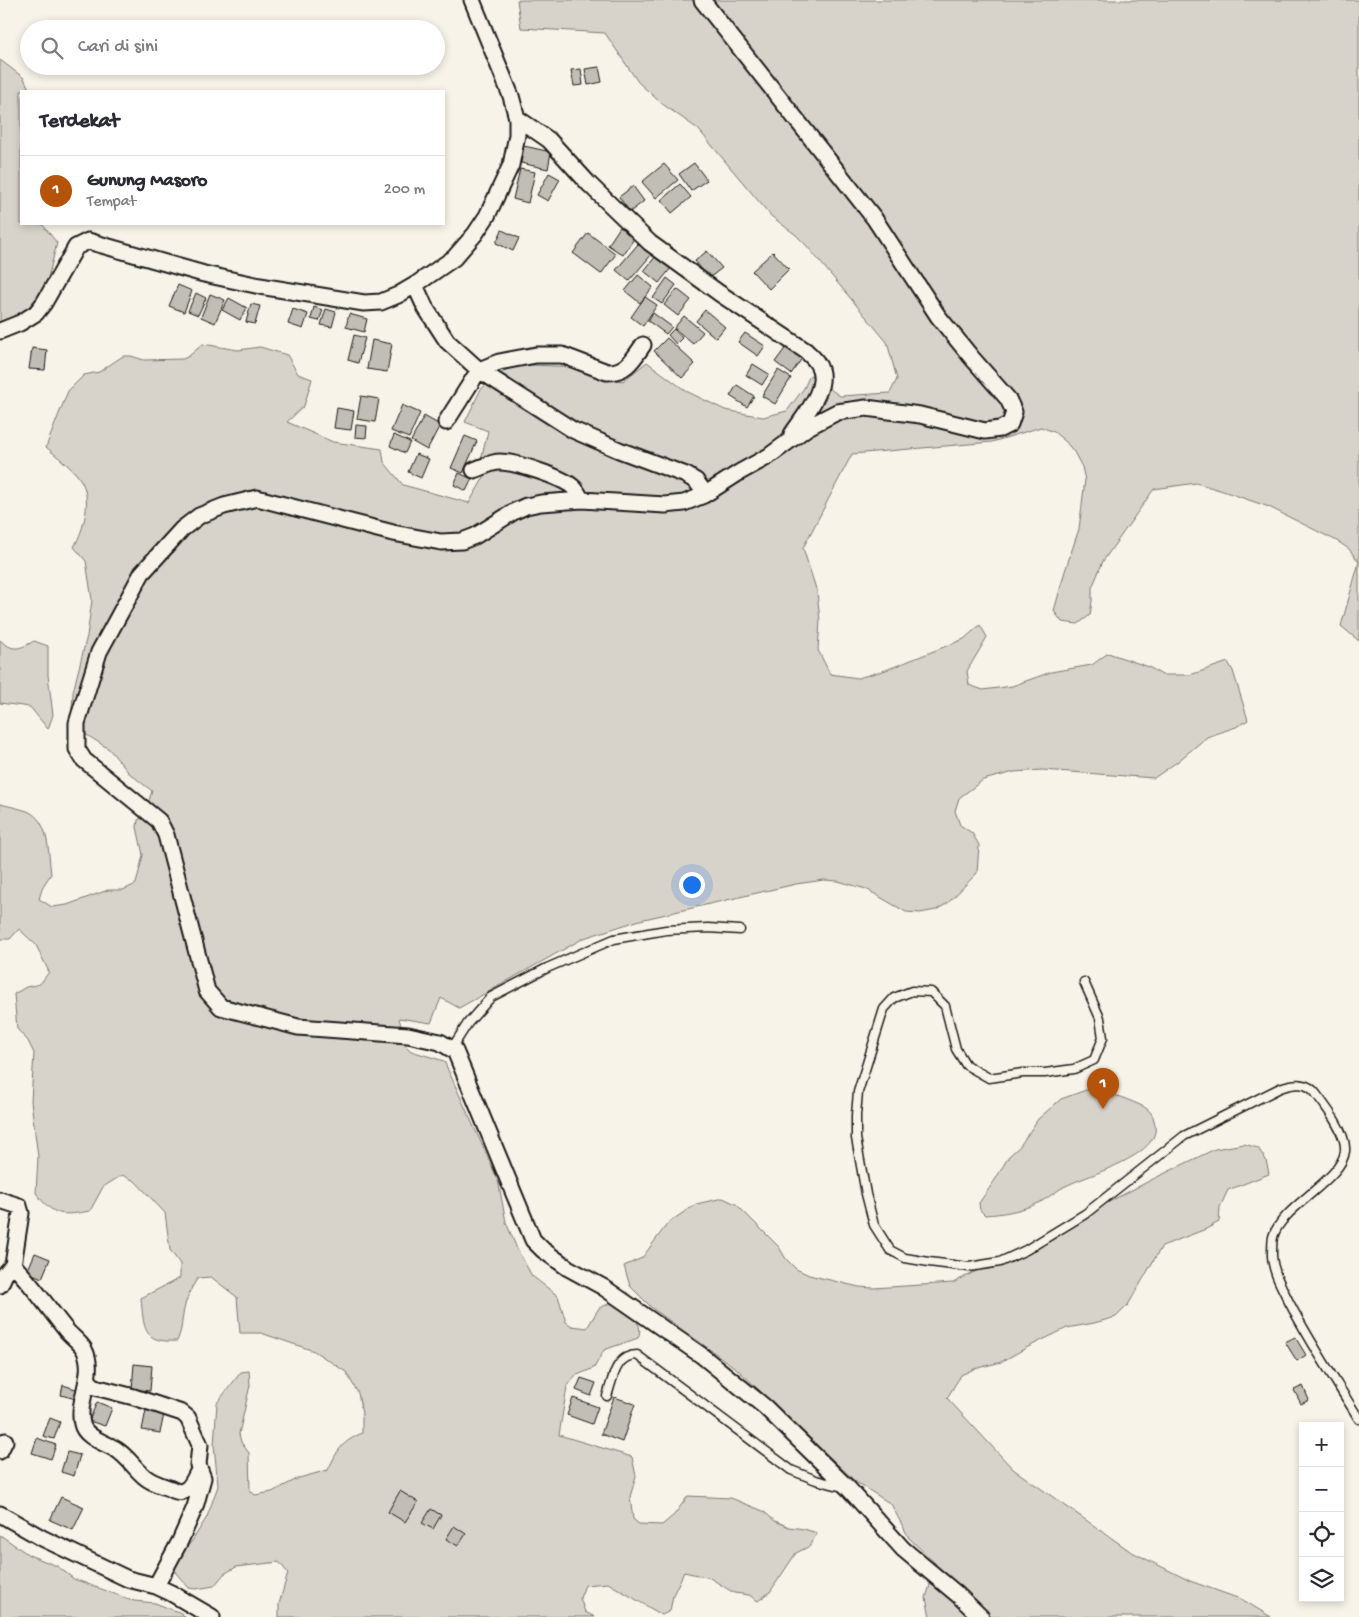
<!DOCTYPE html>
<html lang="id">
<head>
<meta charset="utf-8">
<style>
  :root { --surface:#fff; --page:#f2f2f3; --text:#2b2b33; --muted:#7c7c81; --line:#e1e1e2; --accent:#b45309 }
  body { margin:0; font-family:"Gochi Hand",sans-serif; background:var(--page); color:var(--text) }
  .controls { position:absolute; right:15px; bottom:15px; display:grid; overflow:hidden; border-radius:0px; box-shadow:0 2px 8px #0003 }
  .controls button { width:45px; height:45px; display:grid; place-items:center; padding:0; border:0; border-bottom:1px solid var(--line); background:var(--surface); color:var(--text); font:25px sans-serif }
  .you { position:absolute; left:691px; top:884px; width:18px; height:18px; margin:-12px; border:4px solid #fff; border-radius:50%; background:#1a73e8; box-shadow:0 0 0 8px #1a73e833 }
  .badge { display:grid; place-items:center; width:32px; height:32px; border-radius:50%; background:var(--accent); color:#fff; font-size:16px; font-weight:700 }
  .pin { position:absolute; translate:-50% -41px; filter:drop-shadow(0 1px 2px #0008) }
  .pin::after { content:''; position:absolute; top:26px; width:18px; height:15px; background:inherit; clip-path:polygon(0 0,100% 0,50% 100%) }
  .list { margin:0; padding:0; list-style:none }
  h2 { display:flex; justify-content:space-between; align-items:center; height:65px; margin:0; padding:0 20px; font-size:21px }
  h2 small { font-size:16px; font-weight:400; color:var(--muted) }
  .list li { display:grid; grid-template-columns:32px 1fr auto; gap:15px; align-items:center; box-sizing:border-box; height:70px; padding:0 20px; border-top:1px solid var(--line) }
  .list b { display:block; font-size:19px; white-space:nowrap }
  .list p { margin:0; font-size:16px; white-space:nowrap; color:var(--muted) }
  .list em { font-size:16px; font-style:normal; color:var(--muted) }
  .icon { flex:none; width:28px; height:28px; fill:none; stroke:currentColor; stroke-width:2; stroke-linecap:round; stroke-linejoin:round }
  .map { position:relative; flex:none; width:1359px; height:1617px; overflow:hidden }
  .search { position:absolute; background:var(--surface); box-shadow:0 2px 8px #0003; left:20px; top:20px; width:425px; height:55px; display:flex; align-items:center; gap:12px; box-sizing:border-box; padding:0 18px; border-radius:28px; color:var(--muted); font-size:19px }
  .panel { position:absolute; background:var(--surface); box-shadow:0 2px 8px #0003; left:20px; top:90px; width:425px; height:135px; border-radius:0px }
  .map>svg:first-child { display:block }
</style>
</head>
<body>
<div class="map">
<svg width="1359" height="1617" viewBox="0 0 1359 1617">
  <rect width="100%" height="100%" fill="#f7f3e8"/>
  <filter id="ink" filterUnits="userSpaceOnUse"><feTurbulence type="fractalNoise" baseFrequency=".02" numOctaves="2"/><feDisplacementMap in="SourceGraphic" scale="10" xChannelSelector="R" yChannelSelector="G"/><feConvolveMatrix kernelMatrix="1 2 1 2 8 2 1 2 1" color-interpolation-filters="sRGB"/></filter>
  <g filter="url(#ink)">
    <path fill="#d7d3cb" stroke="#7a7874" d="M517,0h842v641l-18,-15 18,-64 -10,-13 -12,-8 -68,-34 -46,-16 -27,-8 -42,6 -51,72 -11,27v13l-2,14 -12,9 -16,-2 -8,-11 11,-40 14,-42 6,-49 -3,-13 -8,-15 -8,-10 -12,-10 -13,-5 -49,15 -140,12 -49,94 14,44 3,29 -2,29 12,24 28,4 28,-8 78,-31 16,-14 7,12 -20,34 2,14 14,5 29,-4 39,-14 41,-7 16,-12 41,14 13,8h28l38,-13 5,9 15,49 -12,7 -29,10 -30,25 -23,16 -112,-8 -28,2 -31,8 -24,18 -4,13 5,14 12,8 7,12 -2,28 -29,30 -12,7 -16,3 -14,-1 -40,-23 -28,-8 -14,-1 -28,4 -156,36 -56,18 -125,70 -18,-10 -10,25 -32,-5 7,28 5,5 33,10 54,119 8,42 11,27 15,27 26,20 8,26 6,4 15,2 12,-20 12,-5c14,9 35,17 27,35l-34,12 -10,18 -19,8 -8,11 -8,48 73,22 4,19 -6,21 3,22 6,5 23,1 12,-10 14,-19 43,2 32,13 12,10 14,6 15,2 13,4 -7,13 -14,7 -26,39 -12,9 -9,-6 -15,-2 -24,-15 -26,-6 -11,23 -3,16 -8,4 -54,-32 -23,2 -5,13 5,14 10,5h-316v-13l9,-31 -9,-11 -43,5 -12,7 -10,12 -18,3 -7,-1 -14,-16 2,-14 15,-17 15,-24 11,-31 -4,-41 3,-42 24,-31 8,-1 1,14 -11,49 2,8 8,11 1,37 5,5 17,-3 27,-14 29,-8c10,-21 13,-27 34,-37v-19l-4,-21 -12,-21 -32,-21 -53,-18h-21l-3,-36 -26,-20 -13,1c-8,11 -13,23 -15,37 -2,12 -1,14 -6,26 -35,2 -33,-13 -36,-43l39,-20v-14l-10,-14 -5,-37 -30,-32 -13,-6 -19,12 -13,24c-28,5 -36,6 -54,-18l2,-36 -7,-56 3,-48 -6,-12 -11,-12 -3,-35 12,-7 14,-3 9,-12 -13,-27 -17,-16 -9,10h-10v-135c9,2 18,4 27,7 23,9 21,42 24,63l-8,12 -4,13 13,8 15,-2 41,-15h15l13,-6 7,-29 -6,-28 1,-7 6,-4 8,-25 -23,-18 -20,-24 -38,-24 2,-33 14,-56 5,-36 -6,-39 -12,-14c10,-18 19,-49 6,-68 -6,-10 -25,-24 -34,-32l22,-56 16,-16 15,-3 24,-16h8l13,4 39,-1 6,-3 14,-12 35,6 22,-3 27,8 11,19 14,5 -8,27 -17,16 46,20 49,7 2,13 19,23 66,18 18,-31 -5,-16 6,-25 -23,-9 16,-33 27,-21 22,-3 50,2 25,11 18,3 24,-19 39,29 39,19 38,7 24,-6 17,-23 6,-13 30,21 50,-3 7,-14 -10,-37 -81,-97 -10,-10 -25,-19 -73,-87 -37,-26 -23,-21 -33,-49 -84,-5z
      M0,60l24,18 6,13h-9v133h21l15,19 -11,43 -23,28 -23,8z
      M0,640c13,12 20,9 34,1l14,5v29l5,40 -5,14 -18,-22 -30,-4z
      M1086,1090c20,1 36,7 54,15 11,5 13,9 15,20 6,30 -64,49 -85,59 -13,5 -23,16 -36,21 -16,6 -32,9 -49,10l-5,-5 -1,-7 16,-23 14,-24 11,-10 18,-27 23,-20z
      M1244,1144l14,4 8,12 3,14 -41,16 -8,17 -1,15 -13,7 -44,17 -34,59 -12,12 -22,6 -27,5 -41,20 -25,14 -27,7 -13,6 -14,23 66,71 117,82 60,30 53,19 28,17h-341l-4,-19 10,-34 -27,-26 -18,-34 -35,-22 -119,-113 -85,-61 -22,-22 -6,-20 18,-8 26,-35 28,-19 27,-6 13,6 43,43 7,12 10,10 13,6 50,12 14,1 80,-5 200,-104 62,-30z
      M0,1535l29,20 28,11 17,13 60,22 21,2 26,10 4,4h-185z"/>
    <path fill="#c0beb5" stroke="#1c1c1c" d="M599,67l3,15 -14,3 -3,-16z
      M581,69l2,16 -9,1 -3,-16z
      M524,146l27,6 -3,17 -27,-6z
      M694,163l13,17 -16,11 -12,-17z
      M664,164l14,16 -22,18 -14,-16z
      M520,169l15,3 -7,31 -15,-4z
      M549,173l11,6 -12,22 -11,-6z
      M680,184l11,13 -19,16 -11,-13z
      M633,186l11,15 -14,11 -11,-15z
      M620,227l15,10 -12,18 -15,-10z
      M502,230l17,8 -6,13 -17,-8z
      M588,233l28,21 -15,20 -28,-21z
      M639,243l13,11 -23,27 -13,-11z
      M707,251l15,17 -13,10 -14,-17z
      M773,252l16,17 -20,20 -17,-18z
      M656,256l15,12 -12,15 -15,-12z
      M638,275l15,12 -13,16 -15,-12z
      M667,278l9,7 -14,19 -9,-6z
      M178,285l14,6 -8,21 -15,-6z
      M677,289l14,11 -13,16 -14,-11z
      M196,293l10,5 -8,17 -10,-4z
      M210,294l15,6 -10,23 -14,-6z
      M645,297l12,8 -14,21 -12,-9z
      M229,298l18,10 -7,12 -18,-10z
      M251,304l9,2 -5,18 -9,-2z
      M314,307l9,3 -4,11 -8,-2z
      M293,309l15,5 -5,15 -15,-5z
      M326,309l10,3 -4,15 -11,-2z
      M705,310l20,17 -9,11 -20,-17z
      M653,313l19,14 -6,7 -18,-13z
      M349,314l18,5 -3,13 -18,-5z
      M684,316l19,16 -10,12 -19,-16z
      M674,329l8,9 -6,6 -8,-9z
      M745,333l20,13 -7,10 -20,-14z
      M354,335l11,3 -7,25 -10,-3z
      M667,338l28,26 -13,14 -28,-27z
      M372,340l20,4 -5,28 -20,-3z
      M787,346l16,11 -12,17 -16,-12z
      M32,348l15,2 -2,20 -16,-1z
      M753,364l16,10 -7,11 -16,-10z
      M778,370l13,8 -16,26 -13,-8z
      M737,385l17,11 -7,11 -17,-11z
      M361,396l18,3 -4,23 -18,-3z
      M402,405l18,8 -11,25 -18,-7z
      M337,408l17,3 -3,19 -17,-2z
      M424,416l16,9 -13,25 -16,-9z
      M356,425l11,1 -1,12 -11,-1z
      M394,435l16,7 -5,11 -15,-7z
      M465,436l12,5 -14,32 -12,-5z
      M416,454l13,5 -8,19 -13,-6z
      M459,473l13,6 -6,12 -12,-6z
      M35,1253l15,6 -8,19 -15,-6z
      M1295,1337l11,18 -9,6 -12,-19z
      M134,1364l18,2 -2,25 -18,-2z
      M581,1378l15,5 -5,13 -15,-6z
      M63,1385l16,5 -3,9 -15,-4z
      M1303,1386l6,14 -8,4 -7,-14z
      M614,1397l21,7 -13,38 -21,-8z
      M573,1398l25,9 -6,17 -25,-9z
      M97,1402l15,6 -7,18 -16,-5z
      M146,1410l18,4 -4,19 -18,-3z
      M50,1418l10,4 -6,17 -11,-3z
      M37,1438l19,7 -5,14 -19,-6z
      M67,1452l13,3 -6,21 -13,-4z
      M400,1491l18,11 -13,20 -17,-10z
      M61,1497l23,10 -11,23 -23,-10z
      M431,1509l10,6 -8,14 -11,-6z
      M454,1526l12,8 -8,12 -12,-7z"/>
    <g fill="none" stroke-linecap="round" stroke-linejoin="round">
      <defs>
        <path id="lane" d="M1084,982l16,36 3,20 -9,22 -20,9 -29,4h-22l-34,5 -23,-13 -10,-16 -11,-43 -14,-14 -19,-1 -18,7 -10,11 -26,83 -2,23v23l10,56 8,31 16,25 15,8 24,4 40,5 31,-5 26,-12 59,-36 99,-78 96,-48c14,-5 28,-7 37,7 10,13 30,39 28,56 -3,29 -64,56 -72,86 -1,5 -1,14 -1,19 1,17 10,31 17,46 21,40 46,78 70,117
          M452,1048l16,-25 23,-26 56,-29 67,-29 52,-9 42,-2 32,2
          M607,1396c6,-17 8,-41 30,-41l154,115 25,10 27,7"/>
        <path id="street" d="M702,0l172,218 64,98 34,42 36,41 6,13 -4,12 -10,5 -15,2 -65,-16 -54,-7 -29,4 -29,15 -39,29 -29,16 -36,23 -20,8 -19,2 -83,-5 -41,3 -15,3 -11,5 -40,25 -13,5 -21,1 -48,-9 -136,-35 -33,8 -25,10 -17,13 -40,44 -43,79 -22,71v26l7,11 75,61 7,14 41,156 14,16 77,20 110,8 32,7 15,9 78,189 10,10 25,18 35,19 98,68 64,52 83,81 55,61 55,46 23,22
          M517,118l32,22 40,44 61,59 69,50 87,58c4,4 9,8 11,12 15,22 -13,53 -25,71
          M415,285l10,22 22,34 32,29 94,60 46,20 67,25 10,6 6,8 2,6
          M0,331l20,-8 16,-10 8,-10 32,-56 12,-6 116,33 56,12 104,17 17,-1 17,-7 17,-10 39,-27 21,-24 12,-18 24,-51 6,-30v-17l-6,-22 -39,-96
          M446,422l33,-52 20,-8 37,-7h26l45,17c19,1 27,-14 36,-27
          M474,470c9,-3 17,-8 26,-8 15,0 62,15 73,25 4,3 6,9 9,13
          M0,1200l19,6 2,7 -8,52 -8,9 -5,11
          M13,1265c20,20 35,43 53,65 5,6 14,12 18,19 13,24 -8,51 -2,75 3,14 24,19 35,26 11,7 18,19 28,27 7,6 15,8 24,11 4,2 10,5 14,3 8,-2 12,-14 16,-21
          M88,1378l1,4 6,5 39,10 48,16 6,5 12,27 -2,20 5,13 -8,29 -15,34 -24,45
          M0,1451l5,-10
          M0,1514l42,24 86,41 28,7 15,7 41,24"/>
      </defs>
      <use href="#lane" stroke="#1c1c1c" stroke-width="11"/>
      <use href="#street" stroke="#1c1c1c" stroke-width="19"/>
      <use href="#lane" stroke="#f7f3e8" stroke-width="8"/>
      <use href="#street" stroke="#f7f3e8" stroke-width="15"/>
    </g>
  </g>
</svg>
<div class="controls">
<button>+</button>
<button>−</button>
<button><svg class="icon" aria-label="locate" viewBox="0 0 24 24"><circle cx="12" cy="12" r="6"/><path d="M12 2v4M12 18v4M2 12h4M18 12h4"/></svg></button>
<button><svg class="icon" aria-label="layers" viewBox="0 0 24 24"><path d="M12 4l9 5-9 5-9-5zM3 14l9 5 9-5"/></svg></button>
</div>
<div class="you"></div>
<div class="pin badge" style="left:1103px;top:1109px">1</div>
<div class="search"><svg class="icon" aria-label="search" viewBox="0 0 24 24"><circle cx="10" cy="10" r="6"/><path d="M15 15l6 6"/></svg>Cari di sini</div>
<section class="panel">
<h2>Terdekat<small></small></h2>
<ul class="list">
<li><span class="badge">1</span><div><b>Gunung Masoro</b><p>Tempat</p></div><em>200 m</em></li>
</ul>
</section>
</div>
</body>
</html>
